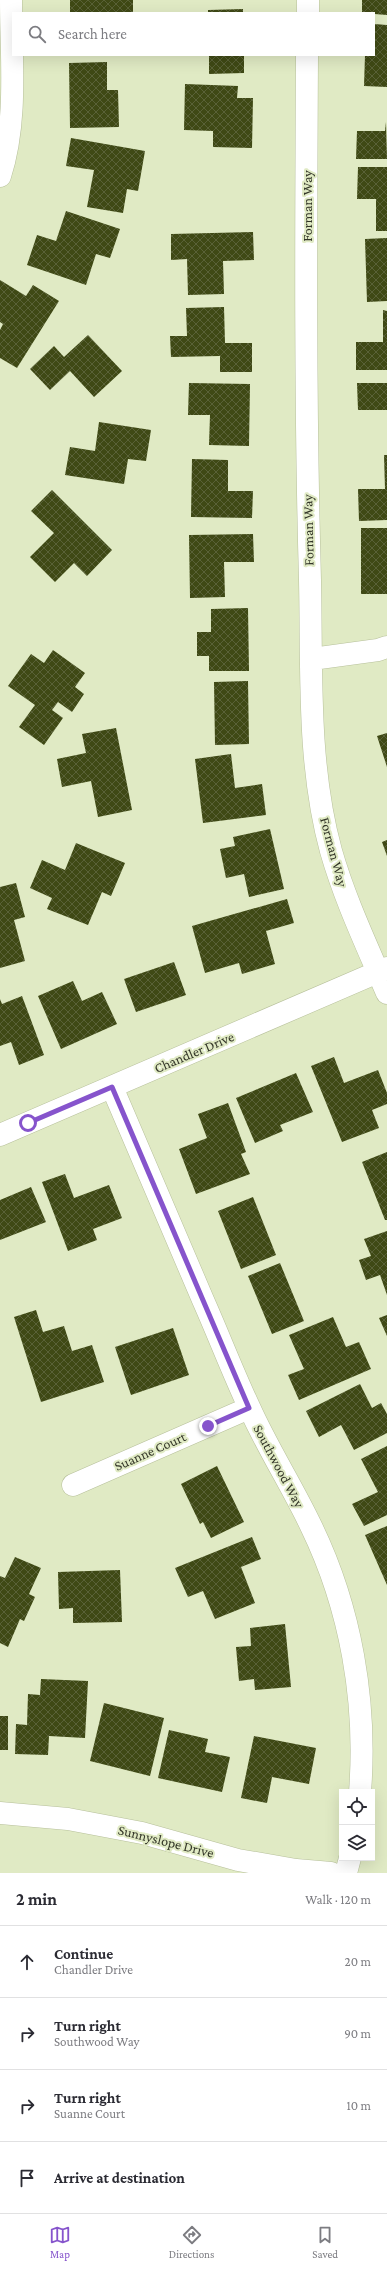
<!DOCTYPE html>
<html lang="en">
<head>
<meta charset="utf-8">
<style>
  :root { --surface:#fff; --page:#f7f7f7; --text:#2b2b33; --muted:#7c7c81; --line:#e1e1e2; --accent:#8654cc }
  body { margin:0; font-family:"Crimson Pro",serif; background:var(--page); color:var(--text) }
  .controls { position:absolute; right:12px; bottom:12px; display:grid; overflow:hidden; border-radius:0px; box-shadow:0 4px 16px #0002 }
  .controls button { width:36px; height:36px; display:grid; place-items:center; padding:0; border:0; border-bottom:1px solid var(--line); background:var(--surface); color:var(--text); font:20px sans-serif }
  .stop { position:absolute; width:12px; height:12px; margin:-9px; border:3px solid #8654cc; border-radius:50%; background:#fff }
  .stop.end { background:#8654cc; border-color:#fff; box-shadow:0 1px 4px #0008 }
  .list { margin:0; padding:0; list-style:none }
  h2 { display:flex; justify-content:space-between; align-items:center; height:52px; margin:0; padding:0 16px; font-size:17px }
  h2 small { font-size:13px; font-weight:400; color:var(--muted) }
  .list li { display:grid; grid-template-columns:26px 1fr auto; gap:12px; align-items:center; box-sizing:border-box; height:72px; padding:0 16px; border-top:1px solid var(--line) }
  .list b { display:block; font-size:15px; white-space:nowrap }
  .list p { margin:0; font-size:13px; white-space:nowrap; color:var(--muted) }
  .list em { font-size:13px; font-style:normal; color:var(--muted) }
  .icon { flex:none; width:22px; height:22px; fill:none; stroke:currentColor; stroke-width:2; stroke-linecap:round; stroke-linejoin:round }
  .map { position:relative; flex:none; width:387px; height:1873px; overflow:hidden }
  .search { position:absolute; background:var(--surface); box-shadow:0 4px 16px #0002; left:12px; right:12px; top:12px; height:44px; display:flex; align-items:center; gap:10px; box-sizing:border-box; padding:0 14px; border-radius:0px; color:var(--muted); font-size:15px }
  .sheet { height:340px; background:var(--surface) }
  nav { display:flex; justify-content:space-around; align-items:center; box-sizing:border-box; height:56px; border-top:1px solid var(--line); background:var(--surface); font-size:11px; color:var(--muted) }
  nav a { display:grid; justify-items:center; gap:2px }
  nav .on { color:var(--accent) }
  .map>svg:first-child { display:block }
</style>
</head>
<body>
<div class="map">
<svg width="387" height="1873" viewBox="0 0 387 1873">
  <defs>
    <pattern id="building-cross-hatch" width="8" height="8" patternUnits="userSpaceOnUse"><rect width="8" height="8" fill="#3f4915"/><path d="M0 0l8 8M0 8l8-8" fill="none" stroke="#596137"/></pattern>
  </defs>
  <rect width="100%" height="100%" fill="#e0eac4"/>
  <path fill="url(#building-cross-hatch)" d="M70,0h63v13h-63z
    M362,0h25v15l-25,-2z
    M243,9v4h-35v-3z
    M374,24l13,1v62l-23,-1 1,-31h9z
    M209,55h35v18l-35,1z
    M107,62v28h11l1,37 -49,1 -1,-65z
    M185,84l53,2 -1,12h16l-1,50 -39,-1v-16l-29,-1z
    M386,122l1,37h-31l1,-28h28z
    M71,138l74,13 -7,40 -11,-2 -4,24 -36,-6 7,-37 -28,-4z
    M358,167h29v64h-11v-32h-19z
    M66,211l54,18 -10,29 -14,-4 -10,31 -59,-20 10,-30 19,6z
    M253,232l1,28 -31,1 1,33 -36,1 -1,-36 -16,1v-26z
    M387,238v63l-20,1 -2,-63z
    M0,280l26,16 7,-11 26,16 -42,67 -17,-10v-28l3,-6 -3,-2z
    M224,307l1,36h27v29h-32v-16l-49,1 -1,-21h17l-1,-28z
    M383,310l4,1v59h-31v-28h27z
    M88,335l34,36 -28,26 -24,-26 -20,19 -20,-21 24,-23 10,11z
    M189,383l61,1 -1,62 -40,-1 1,-30h-22z
    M357,383h30v27h-29z
    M99,422l52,8 -5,31 -18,-2 -4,25 -59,-9 5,-28 25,4z
    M384,455h3v65l-28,1 -1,-32h27z
    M192,459l36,1v31h25l-1,27 -61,-1z
    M52,490l60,60 -25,26 -13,-13 -19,19 -25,-25 24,-24 -23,-22z
    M361,528h26v66h-26z
    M253,534l1,28h-30l1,35 -35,1 -1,-63z
    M248,608l1,63h-40v-15h-12v-24h14v-23z
    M53,650l32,23 -10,14 9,7 -12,18 -14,-10 -6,8 11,8 -19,27 -25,-18 16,-22 -27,-19 23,-32 13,9z
    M248,681l1,63 -34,1 -1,-63z
    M116,728l16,82 -34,7 -7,-36 -29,6 -5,-28 29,-6 -4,-19z
    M387,733v34l-10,-31z
    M231,754l4,34 27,-4 4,31 -63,8 -8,-64z
    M270,829l14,60 -35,8 -5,-23 -18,4 -6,-29 15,-3 -2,-9z
    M387,840v16l-5,-14z
    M76,843l49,20 -14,33 -9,-4 -14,33 -41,-16 5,-11 -22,-10 12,-28 23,10z
    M16,883l9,34 -11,3 11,41 -25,7v-81z
    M287,899l7,24 -28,8 9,33 -33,10 -3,-11 -34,10 -13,-47z
    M174,962l12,33 -50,17 -12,-33z
    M73,981l9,20 20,-9 15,32 -56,25 -23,-53z
    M22,996l22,59 -25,10 -8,-23 -11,4v-47l2,5z
    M334,1057l10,26 34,-13 9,23v11l-15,6 7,18 -37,14 -31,-76z
    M296,1073l17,39 -33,13 3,6 -28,12 -19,-45z
    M228,1103l18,49 -5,2 9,20 -54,20 -17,-45 28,-11 -9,-24z
    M387,1152v68h-2l-23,-58z
    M65,1174l9,24 35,-13 13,33 -29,11 4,11 -29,11 -26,-69z
    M31,1187l15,35 -46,18v-40z
    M253,1197l23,58 -35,14 -23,-58z
    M387,1231v64l-7,-20 -14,5 -7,-20 12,-4 -7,-17z
    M280,1263l24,58 -32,13 -24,-58z
    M36,1310l7,22 21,-6 8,25 20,-6 12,37 -63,20 -27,-85z
    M387,1315v21l-8,-18z
    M333,1317l13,30 13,-5 12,27 -72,31 -11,-25 16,-6 -15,-34z
    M173,1328l16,47 -58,20 -16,-48z
    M360,1384l12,24 9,-5 6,11v19l-33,17 -13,-25 -22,12 -13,-26z
    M387,1446v69l-23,11 -12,-22 26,-12 -17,-33z
    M217,1466l27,56 -33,16 -8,-16 -3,2 -19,-40z
    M387,1526v59l-22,-50z
    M252,1537l9,22 -20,8 14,36 -40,16 -12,-28 -15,6 -13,-29z
    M15,1557l26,11 -12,26 6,3 -11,24 -4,-2 -12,28 -8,-4v-67l5,2z
    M120,1570l2,52 -49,1v-15l-14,1 -1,-37z
    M285,1624l6,63 -36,3 -1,-11 -15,2 -3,-34 15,-1 -1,-18z
    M41,1679l47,2 -3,57 -36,-2 -1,19 -33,-1 1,-30 11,1 1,-31 12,1z
    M104,1703l60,15 -14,58 -60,-15z
    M0,1716h8v34h-8z
    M169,1730l39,9 -3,13 25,5 -8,35 -64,-14z
    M254,1736l62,12 -7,36 -37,-7 -5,26 -26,-5z"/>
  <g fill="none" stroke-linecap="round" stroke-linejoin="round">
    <defs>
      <path id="minor" d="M308,13v-13
        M307,55c-1,175 -2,350 3,525 2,90 -3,184 21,271 14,49 36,95 56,142
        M0,176c18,-55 11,-118 11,-176
        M312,659l66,-9 9,-3
        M112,1087c30,71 61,142 91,213 16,36 30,73 47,109 18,40 42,77 61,117 40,82 56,176 49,266
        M0,1135l387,-167
        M73,1485l176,-77
        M0,1813l68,6 74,14 96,27 58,10 35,3
        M346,1873l4,-15"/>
    </defs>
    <use href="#minor" stroke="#b7c09b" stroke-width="23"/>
    <use href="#minor" stroke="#fff" stroke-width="22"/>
  </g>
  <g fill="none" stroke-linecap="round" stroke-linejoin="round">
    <path stroke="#8654cc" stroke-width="5" d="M28,1123l84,-36 137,321 -41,18"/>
  </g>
  <g text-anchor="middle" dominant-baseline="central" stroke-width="4" stroke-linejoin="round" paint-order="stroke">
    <g font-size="14" fill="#333628" stroke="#e0eac4">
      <text transform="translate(307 206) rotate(-90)">Forman Way</text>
      <text transform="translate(308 530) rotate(-91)">Forman Way</text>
      <text transform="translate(334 852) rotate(75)">Forman Way</text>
      <text transform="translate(194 1052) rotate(-23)">Chandler Drive</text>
      <text transform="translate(150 1451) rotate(-24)">Suanne Court</text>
      <text transform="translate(279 1466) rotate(62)">Southwood Way</text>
      <text transform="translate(166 1841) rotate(14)">Sunnyslope Drive</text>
    </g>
  </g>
</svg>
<div class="controls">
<button><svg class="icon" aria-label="locate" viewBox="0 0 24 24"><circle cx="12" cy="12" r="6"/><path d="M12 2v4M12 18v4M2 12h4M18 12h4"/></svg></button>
<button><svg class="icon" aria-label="layers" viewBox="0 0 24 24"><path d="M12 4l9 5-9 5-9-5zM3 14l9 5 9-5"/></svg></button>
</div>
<div class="stop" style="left:28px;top:1123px"></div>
<div class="stop end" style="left:208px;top:1426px"></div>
<div class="search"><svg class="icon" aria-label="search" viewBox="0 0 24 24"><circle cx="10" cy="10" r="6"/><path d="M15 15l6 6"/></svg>Search here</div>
</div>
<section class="sheet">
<h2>2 min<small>Walk · 120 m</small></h2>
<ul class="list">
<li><svg class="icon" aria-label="ahead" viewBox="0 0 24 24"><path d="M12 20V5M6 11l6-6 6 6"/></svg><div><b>Continue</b><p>Chandler Drive</p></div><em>20 m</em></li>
<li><svg class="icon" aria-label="right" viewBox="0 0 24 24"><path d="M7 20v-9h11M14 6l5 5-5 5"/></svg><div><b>Turn right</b><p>Southwood Way</p></div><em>90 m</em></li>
<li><svg class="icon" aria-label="right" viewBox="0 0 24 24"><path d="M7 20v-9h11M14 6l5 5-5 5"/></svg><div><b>Turn right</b><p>Suanne Court</p></div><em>10 m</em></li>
<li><svg class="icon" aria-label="arrive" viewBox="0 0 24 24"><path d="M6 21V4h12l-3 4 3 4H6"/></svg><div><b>Arrive at destination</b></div></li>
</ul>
</section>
<nav>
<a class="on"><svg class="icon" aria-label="map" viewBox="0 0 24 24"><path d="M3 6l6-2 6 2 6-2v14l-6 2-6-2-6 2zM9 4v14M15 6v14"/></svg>Map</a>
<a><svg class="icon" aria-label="directions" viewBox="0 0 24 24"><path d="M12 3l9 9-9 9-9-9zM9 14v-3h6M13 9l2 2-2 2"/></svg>Directions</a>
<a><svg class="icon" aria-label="saved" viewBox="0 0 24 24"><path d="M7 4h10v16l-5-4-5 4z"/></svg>Saved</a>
</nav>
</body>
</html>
